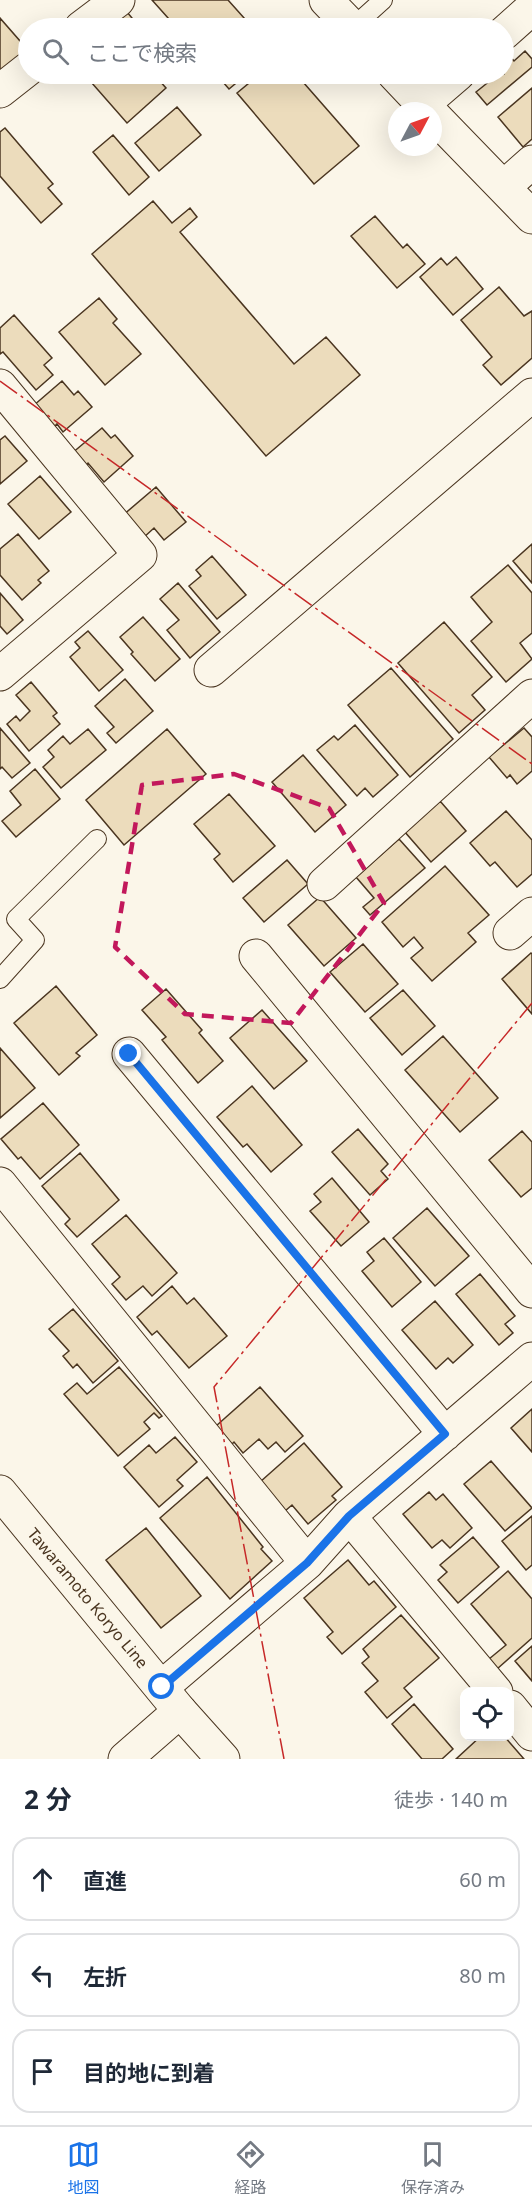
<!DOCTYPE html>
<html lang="ja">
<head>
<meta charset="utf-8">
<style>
  :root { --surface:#fff; --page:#f2f2f3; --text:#1f2937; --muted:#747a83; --line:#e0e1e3; --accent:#1a73e8 }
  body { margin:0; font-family:"Noto Sans","Noto Sans JP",sans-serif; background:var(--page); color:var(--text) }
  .controls { position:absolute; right:18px; bottom:18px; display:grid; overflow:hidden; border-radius:12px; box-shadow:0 6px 24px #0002 }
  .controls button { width:54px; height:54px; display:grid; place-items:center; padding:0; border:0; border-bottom:2px solid var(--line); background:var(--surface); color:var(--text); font:30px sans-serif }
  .compass { position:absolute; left:388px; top:102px; width:54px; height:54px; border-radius:50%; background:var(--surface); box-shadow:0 6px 24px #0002; rotate:49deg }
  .stop { position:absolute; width:18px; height:18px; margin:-14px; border:4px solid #1a73e8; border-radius:50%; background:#fff }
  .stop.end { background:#1a73e8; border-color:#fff; box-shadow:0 2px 6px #0008 }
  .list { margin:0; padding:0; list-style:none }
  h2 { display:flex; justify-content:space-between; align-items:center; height:78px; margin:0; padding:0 24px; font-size:26px }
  h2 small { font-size:20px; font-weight:400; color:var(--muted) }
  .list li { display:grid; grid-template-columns:39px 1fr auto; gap:18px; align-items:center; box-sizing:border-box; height:84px; margin:0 12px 12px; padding:0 12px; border:2px solid var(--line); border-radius:18px }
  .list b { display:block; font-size:22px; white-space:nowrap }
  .list em { font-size:20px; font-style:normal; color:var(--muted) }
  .icon { flex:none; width:33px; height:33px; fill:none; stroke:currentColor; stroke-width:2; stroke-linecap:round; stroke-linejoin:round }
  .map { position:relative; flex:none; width:532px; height:1759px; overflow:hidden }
  .search { position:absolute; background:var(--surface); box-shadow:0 6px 24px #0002; left:18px; right:18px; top:18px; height:66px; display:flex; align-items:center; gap:15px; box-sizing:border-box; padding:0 21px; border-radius:33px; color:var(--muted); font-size:22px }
  .sheet { height:366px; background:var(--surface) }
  nav { display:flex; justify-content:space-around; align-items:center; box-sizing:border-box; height:84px; border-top:2px solid var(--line); background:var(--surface); font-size:16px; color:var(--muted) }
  nav a { display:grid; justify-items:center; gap:3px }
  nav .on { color:var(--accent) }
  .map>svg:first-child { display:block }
</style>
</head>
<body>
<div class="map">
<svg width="532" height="1759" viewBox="0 0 532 1759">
  <rect width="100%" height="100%" fill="#fbf6e9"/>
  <path fill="#ecdcbc" stroke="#4a3520" stroke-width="1.5" d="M152,0h76l25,28h-76z
    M127,12l10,12 -6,4h-22z
    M0,18l27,31 -27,23z
    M525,51l7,8v8l-45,38 -11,-13 20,-16 -2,-2h10v-17l4,-3 6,7z
    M84,74h79l-5,5 8,9 -39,35z
    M216,74h31l-18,15z
    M260,74h9l2,1 2,-1h23l63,72 -45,38 -77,-91z
    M532,88v51l-9,8 -25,-30z
    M177,107l24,28 -42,36 -24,-28z
    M5,128l48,56 -5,4 14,16 -21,19 -41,-47v-44z
    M113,135l36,42 -20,18 -36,-43z
    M153,201l19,22 18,-15 7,9 -17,15 114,132 32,-27 34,38 -94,81 -174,-202z
    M375,216l28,32 4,-4 18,20 -28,24 -46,-52z
    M456,257l27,32 -30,26 -33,-38 21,-19 6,7z
    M499,287l25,29 8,-5v47l-31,27 -18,-20 9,-8 -31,-37z
    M99,298l18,21 -4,4 28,31 -36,31 -46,-53z
    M14,315l38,43 -8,7 9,10 -17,15 -33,-38 -3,2v-26z
    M62,381l12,14 4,-4 14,16 -29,25 -6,-8 -5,5 -19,-23z
    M102,428l9,10 4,-3 18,21 -29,26 -16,-19 -5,5 -12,-14z
    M5,436l22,25 -27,23v-44z
    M40,476l31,36 -32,27 -31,-35z
    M156,487l30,35 -22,18 -10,-12 -12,11 -20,-23z
    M18,534l31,37 -11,9 3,3 -19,17 -22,-25v-26z
    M532,544v39l-19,-22z
    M212,556l34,39 -29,24 -28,-33 12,-10 -5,-6z
    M508,565l24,28v40l-12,10 12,16 -26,23 -35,-41 21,-19 -21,-25z
    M178,583l42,49 -30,26 -23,-28 12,-10 -19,-21z
    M0,593l23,27 -16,14 -7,-8z
    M143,617l37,42 -25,22 -24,-27 2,-2 -13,-15z
    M444,622l48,55 -20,18 13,15 -26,23 -61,-70z
    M88,631l35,39 -24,21 -29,-34 10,-9 -5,-6z
    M391,668l62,71 -43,38 -62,-72z
    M125,679l28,32 -37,32 -9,-10 7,-6 -19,-21z
    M31,682l26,31 -4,3 7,8 -31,27 -22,-27 9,-8 4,5 10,-10 -14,-16z
    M355,725l43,50 -25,22 -8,-9 -8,8 -40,-46 17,-14 4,4z
    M0,728l30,35 -18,15 -10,-11 -2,2z
    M524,728l8,9v34l-15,13 -7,-9 -3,3 -18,-21z
    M88,729l18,21 -45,38 -18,-21 11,-10 -6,-7 15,-14 7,8z
    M167,729l39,45 -82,71 -38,-45z
    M303,755l43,50 -31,27 -43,-50z
    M35,769l25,30 -44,38 -14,-16 19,-16 -11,-14z
    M229,794l46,52 -42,36 -19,-23 6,-5 -26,-30z
    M440,801l26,30 -35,31 -27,-31z
    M506,811l26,29v34l-15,13 -22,-25 -5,4 -20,-23z
    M399,839l26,29 -55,47 -7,-8 11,-9 -18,-21z
    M287,860l21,24 -44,38 -21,-24z
    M445,866l44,49 -21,18 8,9 -44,39 -21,-23 12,-10 -9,-11 -11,10 -21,-25z
    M320,897l36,41 -32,28 -36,-41z
    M363,944l35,40 -33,28 -35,-40z
    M531,953l1,1v60l-30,-35z
    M56,986l41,49 -21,18 4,3 -21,19 -45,-52z
    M166,989l36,41 -3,3 24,28 -25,22 -36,-43 4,-3 -24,-27z
    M403,990l32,36 -33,29 -32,-37z
    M262,1010l45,51 -33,28 -44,-51z
    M443,1036l55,62 -38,34 -55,-62z
    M0,1048l35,40 -35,30z
    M252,1086l50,59 -31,27 -24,-28 -4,3 -26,-30z
    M43,1103l36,42 -39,34 -19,-22 -3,2 -17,-20z
    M358,1129l30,35 -7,7 7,8 -18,16 -38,-43z
    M522,1131l10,11v46l-11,9 -32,-37z
    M80,1153l39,47 -42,37 -12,-13 5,-5 -28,-33z
    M332,1178l37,44 -28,24 -31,-35 11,-9 -7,-8z
    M427,1208l42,48 -34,30 -42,-48z
    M126,1215l51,58 -25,23 -9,-10 -17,14 -14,-16 8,-7 -28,-33z
    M384,1238l37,44 -29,25 -30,-36 12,-10 -7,-9z
    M480,1274l35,42 -10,8 8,9 -14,12 -43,-51z
    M172,1286l15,18 7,-6 33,38 -38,32 -32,-37 -5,4 -15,-18z
    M435,1301l38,44 -20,18 -5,-5 -12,11 -34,-39z
    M73,1309l45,52 -25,22 -16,-19 -4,4 -10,-12 6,-5 -20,-22z
    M119,1367l43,49 -3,2 -5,-5 -10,9 6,7 -32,27 -54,-62 13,-11 10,11z
    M260,1387l43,49 -18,16 -9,-10 -8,7 -9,-10 -16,14 -9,-11 -2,2 -16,-18z
    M532,1409v43l-21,-24z
    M175,1437l22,25 -20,18 6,6 -24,21 -35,-40 25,-22 7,8z
    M304,1443l38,44 -10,9 4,4 -28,24 -16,-19 -7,6 -25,-29z
    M491,1461l41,47 -27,23 -41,-47z
    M207,1477l56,70 -2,2 11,12 -42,38 -70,-81z
    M429,1492l7,8 7,-6 29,34 -22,20 -8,-8 -10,8 -29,-34z
    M532,1516v49l-6,5 -24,-29z
    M146,1528l55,68 -40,32 -55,-68z
    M473,1537l26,30 -41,36 -20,-23 9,-8 -7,-7z
    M348,1560l21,25 5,-4 22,26 -54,47 -15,-17 6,-5 -29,-34z
    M508,1571l24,28v39l-35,31 -8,-10 17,-14 -35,-41z
    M401,1615l38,43 -35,30 8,9 -25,21 -22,-26 13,-11 -16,-18 7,-6 -6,-8z
    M532,1646v35l-17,-20z
    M414,1704l39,45 -11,10h-20l-30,-35z
    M481,1736h23l20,23h-68z"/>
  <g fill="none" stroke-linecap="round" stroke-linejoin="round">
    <defs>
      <path id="lane" d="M352,28l31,-28
        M0,979l35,-39 -19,-21 81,-80"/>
      <path id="street" d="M326,0l27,28
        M81,28l37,-28
        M504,33l28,-25
        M394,74l35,37
        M0,91l28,-22
        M422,105l36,-31
        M433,115l99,102
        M505,186l27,-24
        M0,386l140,169 -140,119
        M211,670l321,-275
        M324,884l208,-188
        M510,933l22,-19
        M256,956l276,335
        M129,1054l316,380
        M0,1184l307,379
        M349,1516l183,-157
        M162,1687l145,-124 42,-47 147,176
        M510,1707l22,27
        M125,1759l55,-48"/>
      <path id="secondary" d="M0,1492l180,219 43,48"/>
    </defs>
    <use href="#lane" stroke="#4a3520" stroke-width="20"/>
    <use href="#street" stroke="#4a3520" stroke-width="35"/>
    <use href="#secondary" stroke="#4a3520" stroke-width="35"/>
    <use href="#lane" stroke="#fbf6e9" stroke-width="18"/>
    <use href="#street" stroke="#fbf6e9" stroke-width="33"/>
    <use href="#secondary" stroke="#fbf6e9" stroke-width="33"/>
    <path stroke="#c62828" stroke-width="1.5" stroke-dasharray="21 4.5 3 4.5" stroke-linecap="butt" d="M0,381l532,383
      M284,1759l-70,-372 318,-384"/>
  </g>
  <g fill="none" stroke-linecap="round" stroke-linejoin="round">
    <path stroke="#1a73e8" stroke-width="8" d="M129,1054l316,380 -96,82 -42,47 -145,124"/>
  </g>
  <path fill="none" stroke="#c2185b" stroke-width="4.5" stroke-dasharray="12 8" stroke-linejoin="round" d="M234,774l95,34 55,95 -93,120 -106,-9 -70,-67 27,-162z"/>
  <g text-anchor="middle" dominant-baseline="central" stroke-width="4.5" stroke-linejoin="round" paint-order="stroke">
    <g font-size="16" fill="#4a3520" stroke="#fbf6e9">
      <text transform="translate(88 1598) rotate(50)">Tawaramoto Koryo Line</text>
    </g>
  </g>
</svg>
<div class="controls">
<button><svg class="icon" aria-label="locate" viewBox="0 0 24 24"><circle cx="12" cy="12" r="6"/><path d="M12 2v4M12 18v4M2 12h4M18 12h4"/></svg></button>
</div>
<svg class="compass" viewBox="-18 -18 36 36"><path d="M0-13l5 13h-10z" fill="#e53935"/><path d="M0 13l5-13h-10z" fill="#747a83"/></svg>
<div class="stop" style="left:162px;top:1687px"></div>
<div class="stop end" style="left:129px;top:1054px"></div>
<div class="search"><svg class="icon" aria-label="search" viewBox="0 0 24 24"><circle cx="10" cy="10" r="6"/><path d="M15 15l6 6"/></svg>ここで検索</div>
</div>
<section class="sheet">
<h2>2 分<small>徒歩 · 140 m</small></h2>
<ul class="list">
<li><svg class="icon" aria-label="ahead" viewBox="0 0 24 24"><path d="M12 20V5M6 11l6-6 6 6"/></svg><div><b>直進</b></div><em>60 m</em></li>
<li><svg class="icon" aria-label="left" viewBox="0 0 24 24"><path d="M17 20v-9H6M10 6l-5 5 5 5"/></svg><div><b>左折</b></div><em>80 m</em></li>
<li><svg class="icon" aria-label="arrive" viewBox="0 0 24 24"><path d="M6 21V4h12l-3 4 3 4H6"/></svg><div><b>目的地に到着</b></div></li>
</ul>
</section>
<nav>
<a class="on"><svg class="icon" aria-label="map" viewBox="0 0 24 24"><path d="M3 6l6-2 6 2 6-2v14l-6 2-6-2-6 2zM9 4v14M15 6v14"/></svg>地図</a>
<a><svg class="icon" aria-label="directions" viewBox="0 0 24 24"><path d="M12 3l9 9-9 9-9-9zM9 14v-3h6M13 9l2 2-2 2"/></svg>経路</a>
<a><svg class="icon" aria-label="saved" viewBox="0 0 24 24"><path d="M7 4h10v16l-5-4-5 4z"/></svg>保存済み</a>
</nav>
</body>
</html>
